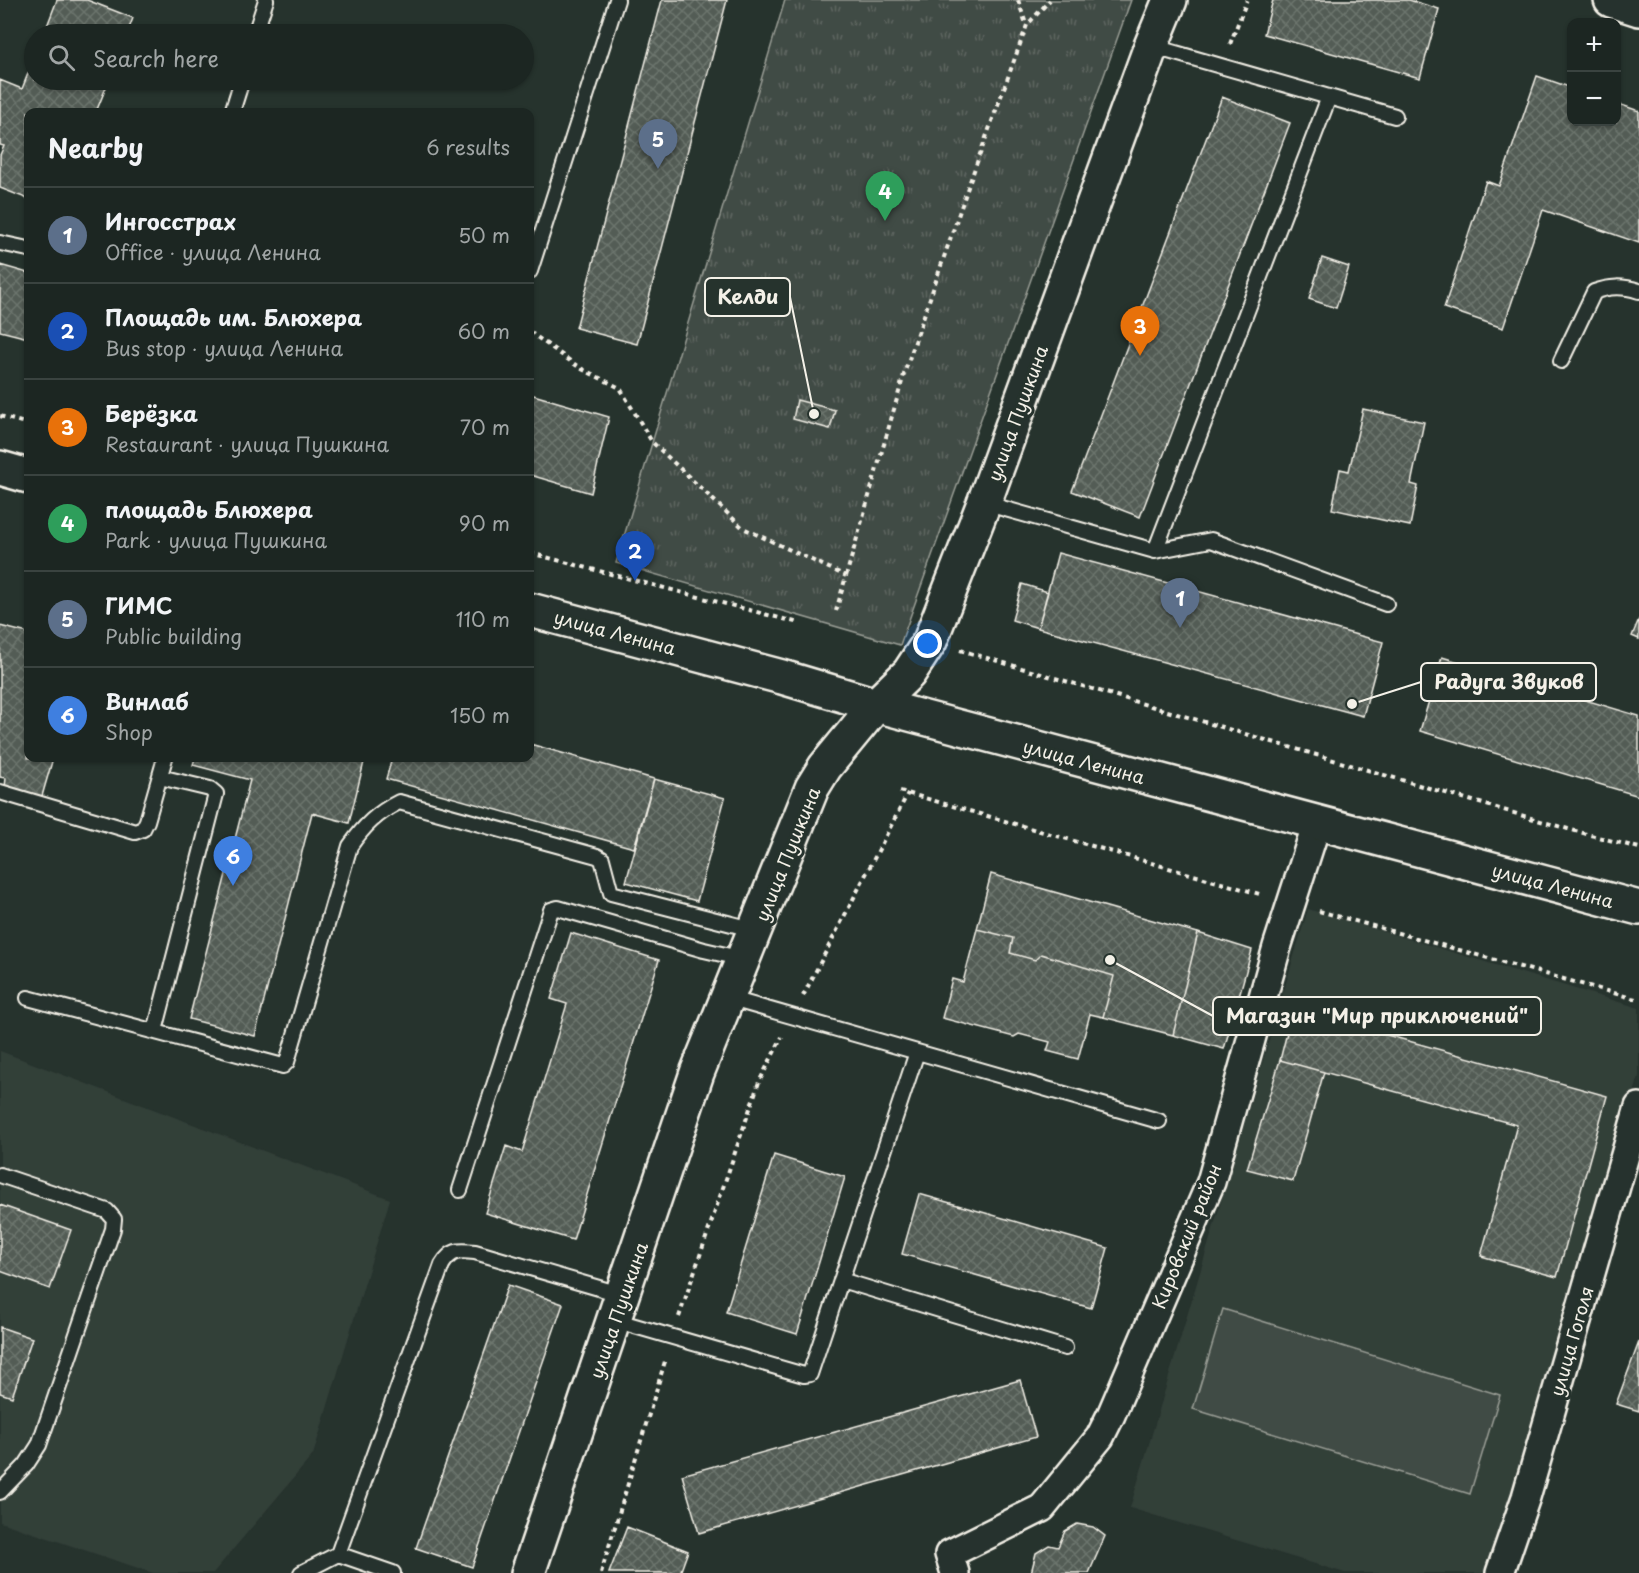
<!DOCTYPE html>
<html lang="en">
<head>
<meta charset="utf-8">
<style>
  :root { --surface:#1c2622; --page:#252e2a; --text:#f1f3f6; --muted:#a0a5a5; --line:#3a4340; --accent:#bca0f2 }
  body { margin:0; font-family:"Playpen Sans",sans-serif; background:var(--page); color:var(--text) }
  .controls { position:absolute; right:18px; top:18px; display:grid; overflow:hidden; border-radius:12px; box-shadow:0 2px 4px #0004 }
  .controls button { width:54px; height:54px; display:grid; place-items:center; padding:0; border:0; border-bottom:2px solid var(--line); background:var(--surface); color:var(--text); font:30px sans-serif }
  .you { position:absolute; left:928px; top:644px; width:21px; height:21px; margin:-15px; border:4px solid #fff; border-radius:50%; background:#1a73e8; box-shadow:0 0 0 9px #1a73e833 }
  .badge { display:grid; place-items:center; width:39px; height:39px; border-radius:50%; background:var(--accent); color:#fff; font-size:20px; font-weight:700 }
  .pin { position:absolute; translate:-50% -50px; filter:drop-shadow(0 2px 3px #0008) }
  .pin::after { content:''; position:absolute; top:32px; width:21px; height:18px; background:inherit; clip-path:polygon(0 0,100% 0,50% 100%) }
  .list { margin:0; padding:0; list-style:none }
  h2 { display:flex; justify-content:space-between; align-items:center; height:78px; margin:0; padding:0 24px; font-size:26px }
  h2 small { font-size:20px; font-weight:400; color:var(--muted) }
  .list li { display:grid; grid-template-columns:39px 1fr auto; gap:18px; align-items:center; box-sizing:border-box; height:96px; padding:0 24px; border-top:2px solid var(--line) }
  .list b { display:block; font-size:22px; white-space:nowrap }
  .list p { margin:0; font-size:20px; white-space:nowrap; color:var(--muted) }
  .list em { font-size:20px; font-style:normal; color:var(--muted) }
  .icon { flex:none; width:33px; height:33px; fill:none; stroke:currentColor; stroke-width:2; stroke-linecap:round; stroke-linejoin:round }
  .map { position:relative; flex:none; width:1639px; height:1573px; overflow:hidden }
  .search { position:absolute; background:var(--surface); box-shadow:0 2px 4px #0004; left:24px; top:24px; width:510px; height:66px; display:flex; align-items:center; gap:15px; box-sizing:border-box; padding:0 21px; border-radius:33px; color:var(--muted); font-size:22px }
  .panel { position:absolute; background:var(--surface); box-shadow:0 2px 4px #0004; left:24px; top:108px; width:510px; height:654px; border-radius:12px }
  .map>svg:first-child { display:block }
</style>
</head>
<body>
<div class="map">
<svg width="1639" height="1573" viewBox="0 0 1639 1573">
  <defs>
    <pattern id="park-tufts" width="24" height="20" patternUnits="userSpaceOnUse" patternTransform="scale(1.5)"><rect width="24" height="20" fill="#414b45"/><path d="M3 7l-1-3M5 7V3M7 7l1-3M15 17l-1-3M17 17v-4M19 17l1-3" fill="none" stroke="#5d6560"/></pattern>
    <pattern id="building-cross-hatch" width="8" height="8" patternUnits="userSpaceOnUse" patternTransform="scale(1.5)"><rect width="8" height="8" fill="#525c55"/><path d="M0 0l8 8M0 8l8-8" fill="none" stroke="#6c746d"/></pattern>
  </defs>
  <rect width="100%" height="100%" fill="#26332d"/>
  <filter id="ink" filterUnits="userSpaceOnUse"><feTurbulence type="fractalNoise" baseFrequency=".0167" numOctaves="2"/><feDisplacementMap in="SourceGraphic" scale="12" xChannelSelector="R" yChannelSelector="G"/><feConvolveMatrix kernelMatrix="1 2 1 2 8 2 1 2 1" color-interpolation-filters="sRGB"/></filter>
  <g filter="url(#ink)">
    <path fill="#333f39" d="M1308,909l331,99v68l-148,497h-146l-215,-65z
      M0,1051l390,148 -77,256 -100,118h-60l-153,-51z"/>
    <path fill="url(#park-tufts)" stroke="#9a9e96" stroke-width="1.5" d="M785,0h346l-231,645 -284,-82z"/>
    <path fill="#414b45" stroke="#9a9e96" stroke-width="1.5" d="M1223,1309l277,86 -30,99 -277,-85z"/>
    <path fill="url(#building-cross-hatch)" stroke="#f4f1e8" stroke-width="1.5" d="M57,0h30l46,18 -6,16h-83z
      M662,0h65l-90,344 -61,-16z
      M1273,0h136l30,9 -19,69 -156,-44z
      M34,58v22h75l-13,32h-68v87l-28,-11v-33l4,-9 -4,-1v-65l22,9z
      M1537,76l35,12v34h44v-19l23,8v132l-96,-33 -40,118 -59,-20 42,-127 13,5z
      M1222,97l68,26 -150,394 -68,-26z
      M1322,258l27,9 -13,41 -27,-9z
      M0,265l28,8v65l-28,-7z
      M530,394l79,23 -18,76 -61,-18z
      M797,400l38,10 -5,19 -37,-10z
      M1363,409l61,13 -13,62 7,2 -8,40 -78,-17 8,-40 9,2z
      M1058,553l325,89 -20,74 -325,-88z
      M1022,584l26,8 -10,36 -26,-8z
      M1639,619v20l-7,-3z
      M0,626l28,7v125h25l-11,38 -37,-8 1,-10 -6,-1z
      M1442,657l197,59v80l-219,-65z
      M530,744l124,35 -20,69 -248,-69 6,-21h138z
      M195,758h170l-16,65 -37,-10 -57,223 -66,-17 61,-239 -57,-15z
      M654,779l71,19 -28,103 -71,-19z
      M991,874l207,59 -25,102 -70,-18 11,-41 -73,-22 -6,6 -25,-7 3,-15 -36,-9z
      M977,929l36,9 -3,15 25,7 6,-6 73,22 -11,41 -13,-3 -12,45 -31,-8 3,-9 -31,-8 -5,3 -72,-19 10,-39 11,3z
      M571,933l88,27 -86,280 -88,-27 21,-67 16,6 45,-148 -16,-5z
      M1198,933l54,17 -28,99 -51,-14z
      M1293,1009l314,87 -50,181 -76,-21 36,-131 -237,-65z
      M1280,1060l44,12 -31,109 -46,-12z
      M774,1155l71,22 -48,157 -71,-22z
      M919,1194l189,54 -17,60 -189,-54z
      M0,1205l71,25 -21,59 -50,-18z
      M508,1285l55,19 -91,263 -56,-19z
      M0,1327l32,11 -20,59 -12,-4z
      M1639,1342v69l-23,-7z
      M1020,1380l16,57 -337,96 -17,-58z
      M1077,1524l16,3 12,9 -16,37h-58l5,-20 13,-8 9,2 7,-16z
      M627,1527l61,24 -8,22h-71z"/>
    <g fill="none" stroke-linecap="round" stroke-linejoin="round">
      <defs>
        <path id="lane" d="M255,34l11,-34
          M1151,46l244,70
          M232,112l10,-32
          M0,243l28,6
          M530,271l87,-271
          M1561,361l33,-69c16,-6 29,-6 45,-1
          M984,503l171,48 56,-11 175,64
          M1155,551l174,-454
          M0,792l135,40 8,-3 4,-8 18,-63
          M28,998l255,68 4,-4 63,-216c14,-20 27,-33 49,-44l198,54 5,3 9,34 144,37
          M728,998l431,123
          M155,1031l61,-237 -6,-5 -50,-12
          M0,1175l107,36 7,8 -1,10 -74,216 -13,20 -26,27
          M460,1190l91,-280 7,-2 146,42 39,9
          M841,1280l224,68
          M614,1320l190,55 6,-1 107,-322
          M338,1554l55,19
          M301,1573l37,-19 104,-289c9,-15 16,-15 33,-13l148,43"/>
        <path id="street" d="M955,1573l-6,-19 93,-46 58,-71 11,-22 100,-233 66,-235 40,-124
          M1500,1573l26,-76 113,-390"/>
        <path id="secondary" d="M1611,0l28,9
          M0,468l28,8
          M530,610l252,67 94,28 763,203
          M528,1573l169,-500 115,-285 13,-21 51,-62 33,-32 21,-32 54,-138 167,-457 19,-46"/>
      </defs>
      <use href="#lane" stroke="#f4f1e8" stroke-width="18"/>
      <use href="#street" stroke="#f4f1e8" stroke-width="32"/>
      <use href="#secondary" stroke="#f4f1e8" stroke-width="38"/>
      <path stroke="#f4f1e8" stroke-width="4" stroke-dasharray="4.5 4.5" stroke-linecap="butt" d="M1018,0l8,24
        M1230,44l17,-44
        M530,332l50,36 40,20 32,54 91,86 103,48
        M0,416l28,8
        M530,553l269,70
        M836,611l69,-240 63,-184 59,-162 23,-25
        M960,650l608,179 71,19
        M900,791l363,104
        M1319,911l320,89
        M803,996l105,-203
        M679,1317l80,-235 23,-45
        M601,1573l65,-215"/>
      <use href="#lane" stroke="#26332d" stroke-width="14"/>
      <use href="#street" stroke="#26332d" stroke-width="27"/>
      <use href="#secondary" stroke="#26332d" stroke-width="33"/>
    </g>
  </g>
  <g text-anchor="middle" dominant-baseline="central" stroke-width="6" stroke-linejoin="round" paint-order="stroke">
    <g font-size="18" fill="#f4f1e8" stroke="#26332d">
      <text transform="translate(1017 413) rotate(-70)">улица Пушкина</text>
      <text transform="translate(615 632) rotate(15)">улица Ленина</text>
      <text transform="translate(1084 761) rotate(15)">улица Ленина</text>
      <text transform="translate(787 854) rotate(-68)">улица Пушкина</text>
      <text transform="translate(1553 885) rotate(15)">улица Ленина</text>
      <text transform="translate(1186 1236) rotate(-68)">Кировский район</text>
      <text transform="translate(618 1310) rotate(-71)">улица Пушкина</text>
      <text transform="translate(1571 1341) rotate(-74)">улица Гоголя</text>
    </g>
  </g>
  <path fill="none" stroke="#f4f1e8" stroke-width="2" d="M814 414L790 297M1352 704L1421 682M1110 960L1213 1016"/>
  <g fill="#f4f1e8" stroke="#26332d" stroke-width="2">
    <circle cx="814" cy="414" r="6"/>
    <circle cx="1352" cy="704" r="6"/>
    <circle cx="1110" cy="960" r="6"/>
  </g>
  <g fill="#26332d" stroke="#f4f1e8" stroke-width="2">
    <rect x="705" y="278" width="85" height="38" rx="6"/>
    <rect x="1421" y="663" width="175" height="38" rx="6"/>
    <rect x="1213" y="997" width="328" height="38" rx="6"/>
  </g>
  <g font-size="20" text-anchor="middle" font-weight="bold" fill="#f4f1e8">
    <text x="748" y="304">Келди</text>
    <text x="1509" y="689">Радуга Звуков</text>
    <text x="1377" y="1023">Магазин "Мир приключений"</text>
  </g>
</svg>
<div class="controls">
<button>+</button>
<button>−</button>
</div>
<div class="you"></div>
<div class="pin badge" style="left:1180px;top:628px;background:#5c6f8a">1</div>
<div class="pin badge" style="left:635px;top:581px;background:#1a4fb4">2</div>
<div class="pin badge" style="left:1140px;top:356px;background:#e8710a">3</div>
<div class="pin badge" style="left:885px;top:221px;background:#2e9e5b">4</div>
<div class="pin badge" style="left:658px;top:169px;background:#5c6f8a">5</div>
<div class="pin badge" style="left:233px;top:886px;background:#3f7fe0">6</div>
<div class="search"><svg class="icon" aria-label="search" viewBox="0 0 24 24"><circle cx="10" cy="10" r="6"/><path d="M15 15l6 6"/></svg>Search here</div>
<section class="panel">
<h2>Nearby<small>6 results</small></h2>
<ul class="list">
<li><span class="badge" style="background:#5c6f8a">1</span><div><b>Ингосстрах</b><p>Office · улица Ленина</p></div><em>50 m</em></li>
<li><span class="badge" style="background:#1a4fb4">2</span><div><b>Площадь им. Блюхера</b><p>Bus stop · улица Ленина</p></div><em>60 m</em></li>
<li><span class="badge" style="background:#e8710a">3</span><div><b>Берёзка</b><p>Restaurant · улица Пушкина</p></div><em>70 m</em></li>
<li><span class="badge" style="background:#2e9e5b">4</span><div><b>площадь Блюхера</b><p>Park · улица Пушкина</p></div><em>90 m</em></li>
<li><span class="badge" style="background:#5c6f8a">5</span><div><b>ГИМС</b><p>Public building</p></div><em>110 m</em></li>
<li><span class="badge" style="background:#3f7fe0">6</span><div><b>Винлаб</b><p>Shop</p></div><em>150 m</em></li>
</ul>
</section>
</div>
</body>
</html>
